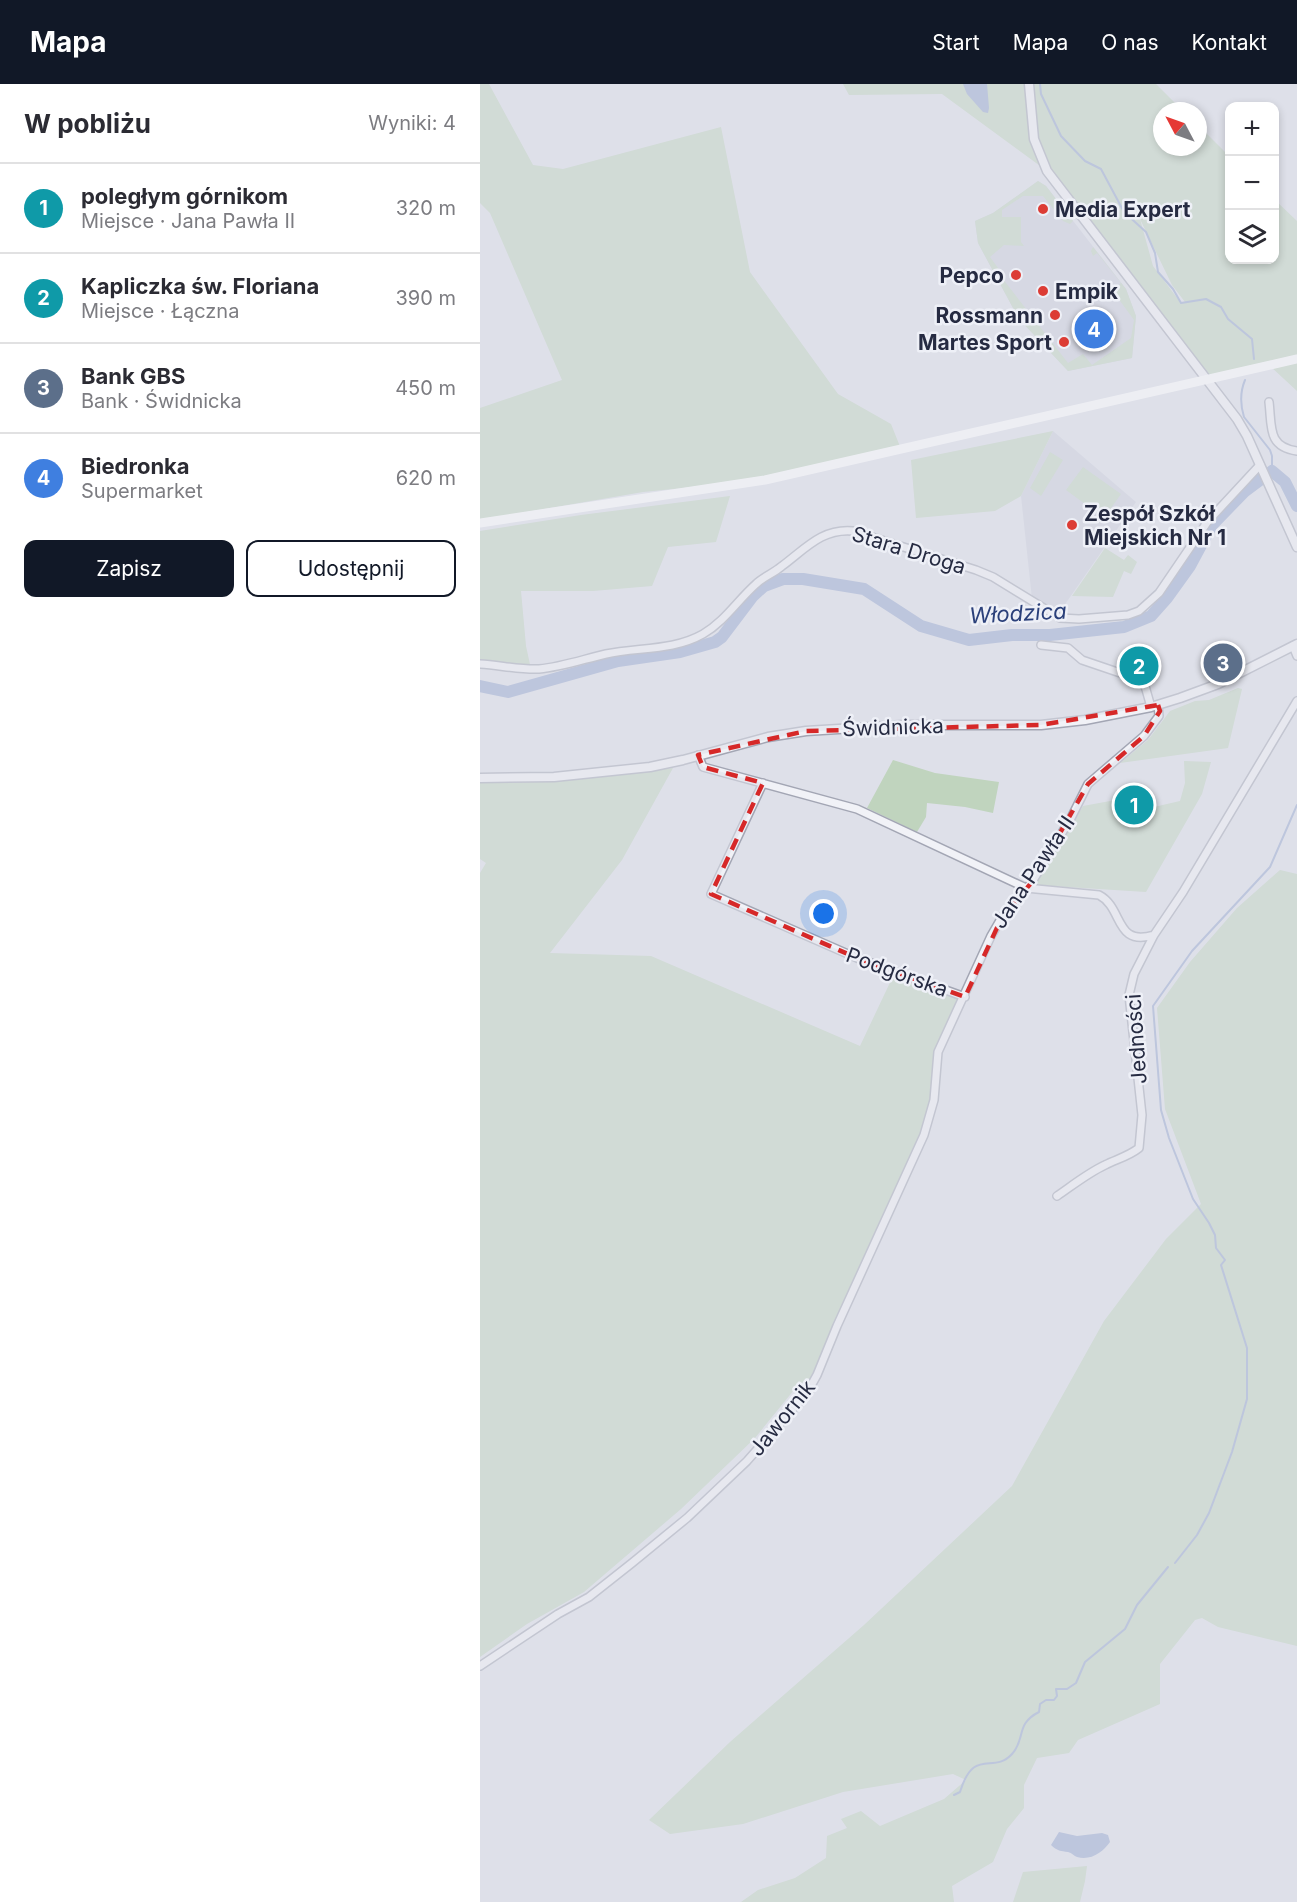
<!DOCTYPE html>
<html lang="pl">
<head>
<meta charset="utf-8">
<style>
  :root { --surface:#fff; --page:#f7f7f7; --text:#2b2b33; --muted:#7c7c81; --line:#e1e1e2; --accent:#111827 }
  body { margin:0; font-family:Inter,sans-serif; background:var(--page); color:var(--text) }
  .controls { position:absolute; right:18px; top:18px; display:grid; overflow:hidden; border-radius:12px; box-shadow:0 3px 9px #0003 }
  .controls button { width:54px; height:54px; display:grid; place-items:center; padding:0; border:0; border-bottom:2px solid var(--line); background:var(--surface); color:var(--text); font:30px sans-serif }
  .compass { position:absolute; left:673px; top:18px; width:54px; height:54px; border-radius:50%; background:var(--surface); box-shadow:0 3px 9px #0003; rotate:311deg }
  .you { position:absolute; left:344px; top:830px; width:21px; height:21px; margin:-15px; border:4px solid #fff; border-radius:50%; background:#1a73e8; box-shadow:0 0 0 9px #1a73e833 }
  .badge { display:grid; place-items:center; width:39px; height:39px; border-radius:50%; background:var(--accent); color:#fff; font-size:20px; font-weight:700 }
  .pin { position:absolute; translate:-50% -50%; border:3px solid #fff; box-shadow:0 2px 6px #0006 }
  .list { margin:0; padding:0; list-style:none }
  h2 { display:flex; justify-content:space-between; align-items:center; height:78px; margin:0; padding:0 24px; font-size:26px }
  h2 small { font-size:20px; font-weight:400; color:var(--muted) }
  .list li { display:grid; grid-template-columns:39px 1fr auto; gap:18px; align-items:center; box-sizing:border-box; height:90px; padding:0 24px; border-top:2px solid var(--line) }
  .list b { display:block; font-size:22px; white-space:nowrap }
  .list p { margin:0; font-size:20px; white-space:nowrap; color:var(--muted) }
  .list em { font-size:20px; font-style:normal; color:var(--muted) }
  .actions { display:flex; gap:12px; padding:18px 24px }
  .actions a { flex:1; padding:14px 0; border:2px solid var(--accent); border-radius:12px; text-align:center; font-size:21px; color:var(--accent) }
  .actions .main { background:var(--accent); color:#fff }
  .icon { flex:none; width:33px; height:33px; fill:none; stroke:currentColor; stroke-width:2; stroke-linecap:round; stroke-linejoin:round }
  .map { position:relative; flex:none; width:817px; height:1818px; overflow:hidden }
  header { display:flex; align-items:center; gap:36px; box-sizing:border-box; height:84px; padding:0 30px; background:var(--accent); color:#fff }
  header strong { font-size:28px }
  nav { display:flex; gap:33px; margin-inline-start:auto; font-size:21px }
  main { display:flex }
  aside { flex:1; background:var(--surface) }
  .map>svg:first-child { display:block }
</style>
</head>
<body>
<header>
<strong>Mapa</strong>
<nav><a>Start</a><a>Mapa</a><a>O nas</a><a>Kontakt</a></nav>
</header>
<main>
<aside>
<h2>W pobliżu<small>Wyniki: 4</small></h2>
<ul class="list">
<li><span class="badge" style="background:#0f9aa8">1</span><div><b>poległym górnikom</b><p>Miejsce · Jana Pawła II</p></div><em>320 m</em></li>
<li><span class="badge" style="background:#0f9aa8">2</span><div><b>Kapliczka św. Floriana</b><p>Miejsce · Łączna</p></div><em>390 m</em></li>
<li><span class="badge" style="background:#5c6f8a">3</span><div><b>Bank GBS</b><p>Bank · Świdnicka</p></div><em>450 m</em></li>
<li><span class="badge" style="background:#3f7fe0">4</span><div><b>Biedronka</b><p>Supermarket</p></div><em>620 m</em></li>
</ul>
<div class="actions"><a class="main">Zapisz</a><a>Udostępnij</a></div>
</aside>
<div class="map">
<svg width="817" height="1818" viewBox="0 0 817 1818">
  <rect width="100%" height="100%" fill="#dee0e9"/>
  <path fill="#cccfdc" d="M558,97l8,5 80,103 10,27 -4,42 -64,13 -49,-52 -41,-76 -3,-22 18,-8z
    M573,347l83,71 -77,111 -27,-14 -11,-103z"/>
  <path fill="#c0d4be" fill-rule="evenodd" d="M0,0h9l44,81 30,4 158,-42 29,145 88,122 53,30 10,25 -136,31 -122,12 -163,28v-112l82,-28 -72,-167 -10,-10z
    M363,0h313l27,27h-21v36h36v-22l31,31 1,104h44l1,-60 22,21v170l-28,-26 -63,15 -159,-209 -105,-77 -93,1zM660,135l32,66 13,17 -4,1 -28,-37z
    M558,97l8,5 27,35 -3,3 -7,-3 -20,-25h-20l-21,14v7h19v25l3,4 -20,-1 -14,12 11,15 -2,2 69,89 15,-9 9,11 39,-27 3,-18 -19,-26 2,-7 4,-4 -24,-30 -4,3 -2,-5 2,-4 33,42 10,27 -4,42 -64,13 -49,-52 -41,-76 -3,-22 18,-8z
    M573,347l-32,65 -26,15 -79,7 -5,-58z
    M570,368l13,8 -22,36 -11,-8z
    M603,383l38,27 -17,24 -38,-28z
    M250,412l-14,46 -48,5 -16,39 -59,5h-72l5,55 5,23 -51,-4v-134l101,-16z
    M625,464l19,12 4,-5 9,7 -6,12 -7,-3 -11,26 -41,-1z
    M758,604l4,1 -14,59 -108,15 28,-23 22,-29 25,-10 14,-1z
    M413,676l42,13 64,9 -6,31 -28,-6 -38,-4 -1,14 -9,15 -50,-24z
    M704,677l27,1 -9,32 -56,98 -111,-7 48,-79 38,-7 4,11 3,3 52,-12 5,-18z
    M193,684l-51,92 -72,93 101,3 209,90 35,-74 70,25 -27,55 -7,63 -114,260 -19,10 -43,53 -74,71 -97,83 -57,32 -47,33v-784l6,-10 -6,-4v-76l81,-2z
    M800,786l17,4v772l-79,-19 -16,-9 -7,2 -35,44v40l-82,36 -9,13 -32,5 -13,27v23l-17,21 -14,33 -41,24 2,16h-213l17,-12 37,-12 31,-20 1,-22 20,-8 -6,-9 20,-8 19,15 64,-27 22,-19 -13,-6 -110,18 -100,32 -73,10 -21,-14 81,-78 134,-117 148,-139 92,-165 62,-82 35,-35 -36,-95 -8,-101 33,-46 47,-54z
    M607,1782l-2,15 -5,21h-67l10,-30z"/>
  <path fill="#95a6ce" d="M483,0h24l2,24 -1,5 -5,-1 -16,-18z
    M579,1748l18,4 25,-3 6,2 2,7c-7,10 -19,19 -33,15 -3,-1 -5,-4 -9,-5 -7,-1 -11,-1 -17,-7z"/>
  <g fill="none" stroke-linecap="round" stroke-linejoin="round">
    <path stroke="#95a6ce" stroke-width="2" d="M560,0l1,10 20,42 24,25 16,8 23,43 22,20 9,21 3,19 15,17 8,14 25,-4 15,8 7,12 24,20 2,20
      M765,296c-5,12 -5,24 -1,37l26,33 2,6v15
      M695,1479l22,-28 12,-22 23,-61 15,-53v-51l-26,-83 4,-5 -9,-12 -1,-13 -6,-12 -16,-24 -24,-61 -8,-28 -8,-104 39,-55 78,-84 27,-62
      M474,1711l6,-3c14,-46 33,-17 52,-38 14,-15 3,-30 27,-42l1,-8 6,-4h8l3,-4 -1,-7h11l9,-6 9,-21 40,-33 12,-24 31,-38"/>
    <path stroke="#95a6ce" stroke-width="12" d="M0,602l28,6 110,-31 62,-9 35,-10 7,-5 31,-41 11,-10 19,-7h20l61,10 57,37 48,14 43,-5h38l74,-8 27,-11 16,-18 23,-32 22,-41 32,-33 28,-21 13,11 12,24"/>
    <defs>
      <path id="minor" d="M789,318c3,24 -2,45 28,49
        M561,561l27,3 14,12 53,18 10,8 6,21
        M813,562l4,10
        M0,580c19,1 40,6 59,5 23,-2 45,-10 67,-15 32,-7 67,-3 97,-20 22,-13 34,-33 53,-50 7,-7 18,-11 26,-18 23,-17 40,-38 71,-35l123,39 17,7 67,41 19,1 49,-4 11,-4 20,-18 49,-72 52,-56
        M218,671l5,12 154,42 169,79 73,7c25,13 15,52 55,40
        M283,699l-52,111 146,64 108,39
        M577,1112c16,-11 31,-23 48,-31 12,-6 24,-9 34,-17l3,-33 -13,-120 5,-21 20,-39 29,-43 114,-191
        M0,1582l78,-52 31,-17 43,-34 55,-45 60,-57 60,-68 10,-18 20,-49 87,-191 10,-35 4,-48 53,-116 11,-19 30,-35 39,-64 17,-34 56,-48 15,-20 -1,-11"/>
      <path id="tertiary" d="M549,0l5,55 13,32 190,248 10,17 50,111
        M0,694l74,-1 96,-10 33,-7 85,-23 38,-6 97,-6h138l44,-5 66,-13 29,-9 38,-14 79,-40"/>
    </defs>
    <use href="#minor" stroke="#a3a6b4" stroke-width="10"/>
    <use href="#tertiary" stroke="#a3a6b4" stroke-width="11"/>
    <use href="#minor" stroke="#f1f2f7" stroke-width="7"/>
    <use href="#tertiary" stroke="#f1f2f7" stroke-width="8"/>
    <path stroke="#fff" stroke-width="9" d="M0,439l285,-43 532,-121"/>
  </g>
  <path d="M0 0H817V1818H0ZM678,621l2,6 -16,25 -56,48 -56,98 -30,35 -37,80 -108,-39 -146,-64 52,-111 -60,-16 -5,-12 108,-24 235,-6z" fill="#dee0e9" fill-opacity=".55" fill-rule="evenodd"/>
  <path fill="none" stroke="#d62828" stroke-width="4.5" stroke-dasharray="12 8" stroke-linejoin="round" d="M678,621l2,6 -16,25 -56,48 -56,98 -30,35 -37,80 -108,-39 -146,-64 52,-111 -60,-16 -5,-12 108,-24 235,-6z"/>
  <g fill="#dc3c35" stroke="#eef0f7" stroke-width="2">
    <circle cx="563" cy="125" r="6"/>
    <circle cx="536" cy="191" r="6"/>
    <circle cx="563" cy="207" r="6"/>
    <circle cx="575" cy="231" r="6"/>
    <circle cx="584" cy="258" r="6"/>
    <circle cx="592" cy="441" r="6"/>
  </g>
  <g text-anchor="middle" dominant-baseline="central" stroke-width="5" stroke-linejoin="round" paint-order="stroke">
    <g font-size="21" font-weight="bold" fill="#262b42" stroke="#eef0f7" text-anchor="start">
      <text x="575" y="125">Media Expert</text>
      <text x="524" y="191" text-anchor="end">Pepco</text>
      <text x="575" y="207">Empik</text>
      <text x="563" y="231" text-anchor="end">Rossmann</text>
      <text x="572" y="258" text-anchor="end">Martes Sport</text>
      <text x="604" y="429">Zespół Szkół<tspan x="604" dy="24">Miejskich Nr 1</tspan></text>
    </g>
    <g font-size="21" fill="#262b42" stroke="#eef0f7">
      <text transform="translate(429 466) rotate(17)">Stara Droga</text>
      <text transform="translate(413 643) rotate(-2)">Świdnicka</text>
      <text transform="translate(553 788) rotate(-56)">Jana Pawła II</text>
      <text transform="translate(417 888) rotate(20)">Podgórska</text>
      <text transform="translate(656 955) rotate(-94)">Jedności</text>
      <text transform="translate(302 1334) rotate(-51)">Jawornik</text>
    </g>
    <g font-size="22" font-style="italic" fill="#2b407a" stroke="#eef0f7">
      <text transform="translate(538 529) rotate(-3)">Włodzica</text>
    </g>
  </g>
</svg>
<div class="controls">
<button>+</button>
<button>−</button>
<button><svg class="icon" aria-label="layers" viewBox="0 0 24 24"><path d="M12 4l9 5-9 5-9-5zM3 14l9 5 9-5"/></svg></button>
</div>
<svg class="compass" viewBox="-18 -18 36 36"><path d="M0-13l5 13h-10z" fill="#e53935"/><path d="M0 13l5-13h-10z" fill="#7c7c81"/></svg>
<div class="you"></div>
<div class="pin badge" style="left:654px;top:721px;background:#0f9aa8">1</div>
<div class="pin badge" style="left:659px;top:582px;background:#0f9aa8">2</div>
<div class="pin badge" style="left:743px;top:579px;background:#5c6f8a">3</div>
<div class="pin badge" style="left:614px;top:245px;background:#3f7fe0">4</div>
</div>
</main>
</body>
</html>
